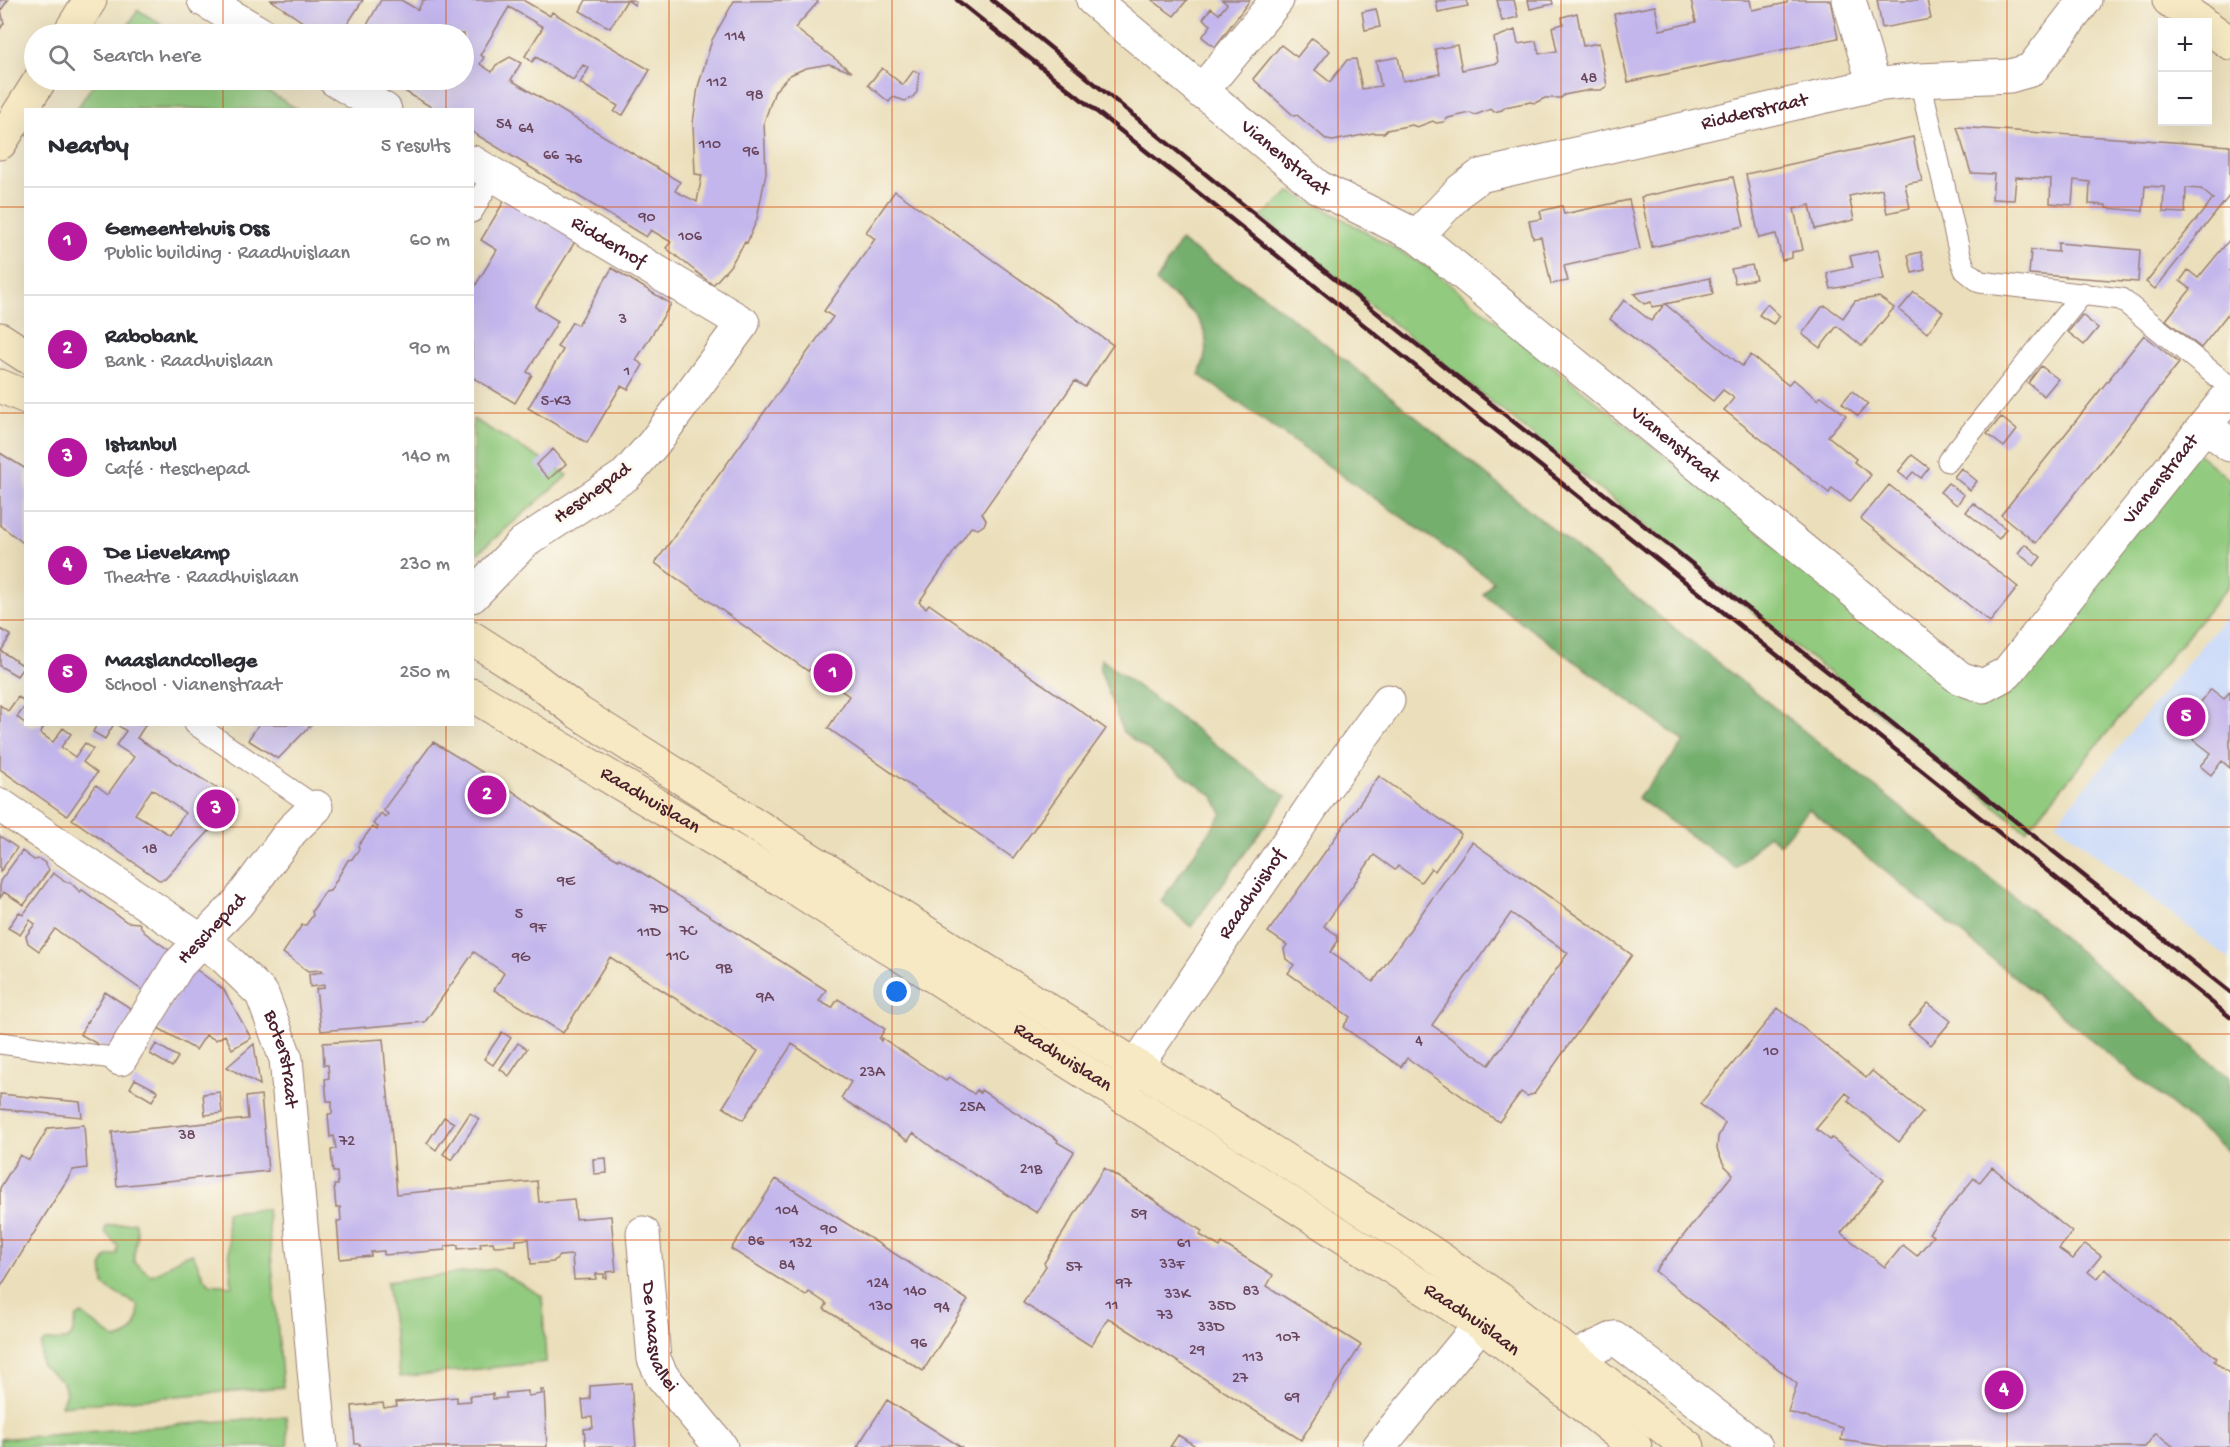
<!DOCTYPE html>
<html lang="en">
<head>
<meta charset="utf-8">
<style>
  :root { --surface:#fff; --page:#f7f7f7; --text:#2b2b33; --muted:#7c7c81; --line:#e1e1e2; --accent:#b5179e }
  body { margin:0; font-family:"Gochi Hand",sans-serif; background:var(--page); color:var(--text) }
  .controls { position:absolute; right:18px; top:18px; display:grid; overflow:hidden; border-radius:0px; box-shadow:0 6px 24px #0002 }
  .controls button { width:54px; height:54px; display:grid; place-items:center; padding:0; border:0; border-bottom:2px solid var(--line); background:var(--surface); color:var(--text); font:30px sans-serif }
  .you { position:absolute; left:897px; top:992px; width:21px; height:21px; margin:-15px; border:4px solid #fff; border-radius:50%; background:#1a73e8; box-shadow:0 0 0 9px #1a73e833 }
  .badge { display:grid; place-items:center; width:39px; height:39px; border-radius:50%; background:var(--accent); color:#fff; font-size:20px; font-weight:700 }
  .pin { position:absolute; translate:-50% -50%; border:3px solid #fff; box-shadow:0 2px 6px #0006 }
  .list { margin:0; padding:0; list-style:none }
  h2 { display:flex; justify-content:space-between; align-items:center; height:78px; margin:0; padding:0 24px; font-size:26px }
  h2 small { font-size:20px; font-weight:400; color:var(--muted) }
  .list li { display:grid; grid-template-columns:39px 1fr auto; gap:18px; align-items:center; box-sizing:border-box; height:108px; padding:0 24px; border-top:2px solid var(--line) }
  .list b { display:block; font-size:22px; white-space:nowrap }
  .list p { margin:0; font-size:20px; white-space:nowrap; color:var(--muted) }
  .list em { font-size:20px; font-style:normal; color:var(--muted) }
  .icon { flex:none; width:33px; height:33px; fill:none; stroke:currentColor; stroke-width:2; stroke-linecap:round; stroke-linejoin:round }
  .map { position:relative; flex:none; width:2230px; height:1447px; overflow:hidden }
  .search { position:absolute; background:var(--surface); box-shadow:0 6px 24px #0002; left:24px; top:24px; width:450px; height:66px; display:flex; align-items:center; gap:15px; box-sizing:border-box; padding:0 21px; border-radius:33px; color:var(--muted); font-size:22px }
  .panel { position:absolute; background:var(--surface); box-shadow:0 6px 24px #0002; left:24px; top:108px; width:450px; height:618px; border-radius:0px }
  .map>svg:first-child { display:block }
</style>
</head>
<body>
<div class="map">
<svg width="2230" height="1447" viewBox="0 0 2230 1447">
  <rect width="100%" height="100%" fill="#fbf7ec"/>
  <filter id="ink" filterUnits="userSpaceOnUse"><feTurbulence type="fractalNoise" baseFrequency=".0167" numOctaves="2"/><feDisplacementMap in="SourceGraphic" scale="12" xChannelSelector="R" yChannelSelector="G"/><feConvolveMatrix kernelMatrix="1 2 1 2 8 2 1 2 1" color-interpolation-filters="sRGB"/></filter>
  <filter id="wash" filterUnits="userSpaceOnUse"><feTurbulence type="fractalNoise" baseFrequency=".008" numOctaves="4" result="noise"/><feDisplacementMap in="SourceGraphic" scale="24" xChannelSelector="R" yChannelSelector="G"/><feGaussianBlur stdDeviation="1.35" result="paint"/><feColorMatrix in="noise" values="0 0 0 0 0 0 0 0 0 0 0 0 0 0 0 0 0 1.4 0 .05"/><feComposite in="paint" operator="in"/></filter>
  <g filter="url(#wash)">
    <rect width="100%" height="100%" fill="#ebdfbb"/>
    <path fill="#ccdbf9" d="M2230,611v349l-174,-137z"/>
    <path fill="#92cb7f" stroke="#6e7555" stroke-width="1.5" d="M138,10l38,24h-53z
      M96,80h153l48,29h-220z
      M1290,192l30,14 111,63 513,411 34,17 214,-248 38,31v104l-204,247 -765,-614z
      M473,419l95,56 -95,82z
      M267,1209l16,178 -222,19 5,-13 -3,-11 -22,-17v-20l4,-4 21,-1 5,-3 6,-20 5,-3 33,25c19,-3 25,-16 23,-34 -11,-8 -24,-10 -34,-20l-2,-20 5,-8 10,-3 1,-8 -13,-14 1,-6 29,-4c5,16 -2,25 -1,40l17,13c16,-4 26,-21 42,-21l11,24 6,6 22,2 -6,-74z
      M494,1269l48,27 4,66 -146,15 -13,-95z
      M286,1416l2,31h-288v-8z"/>
    <path fill="#75af6e" stroke="#60674c" stroke-width="1.5" d="M1180,241l84,55 126,100 275,225 369,292 196,165v75l-421,-344 -29,35 -12,-9 -32,33 -98,-70 47,-56 -197,-144 -5,-4 10,-13 -294,-206c21,-52 -7,-62 -43,-93z
      M1101,659l185,138 -95,130 -30,-26 61,-87 -8,-17 -91,-65 -23,-62z"/>
    <g id="blocks">
      <path fill="#c3b6ec" fill-rule="evenodd" d="M0,0h8l-7,10 3,13 -4,6z
        M271,0h92l-22,34h-21z
        M381,0h20l17,10 5,-10h100l27,16 2,-4 98,58 -27,45 -9,-3 4,-6 -38,-23 9,-15 -6,-3 -10,15 -37,-23 -4,5 -7,-6 18,-29 -34,-20 -29,48 4,2 -4,7 12,8 4,-7 14,-8 11,6 -10,17 169,102 -5,9 22,11 5,-27 -7,-1 -2,-51 5,-36 14,-47 22,-39 82,-1 2,2 -23,26 57,44 -23,-8 -23,4 -16,7 -15,16 -11,31 2,51 -9,46 -10,24 -2,-1 -15,24 -17,19 -47,-37 5,-6 -20,-12 -5,7 -174,-105v-22h-36l-50,-30h78v-46h-102z
        M586,0h47l3,2 -1,3 -8,-5 -17,28 -30,-17z
        M1152,0h35l-13,16z
        M1222,0h28l-35,47 -13,-10 9,-12 -8,-6 8,-11 8,6 8,-10z
        M1466,0l2,6 -30,6 -2,-11z
        M1497,0h17l4,17 -16,4z
        M1528,0h24l1,4 -23,5z
        M1691,0h59l2,10 35,-7v-3h43l8,38 -210,44 -14,-68 41,-8 5,24 36,-8z
        M1877,0h50l4,19 -49,9z
        M1376,9l4,18 -15,3 -3,-18z
        M1577,13l6,33 16,-3 8,43 -6,4h-11l-26,5 -3,3h-16l-10,5 -5,-1 -25,5 -3,3 -8,2 -3,-3 -16,6 -5,-2 -22,5 -4,4 -8,1 -3,-2 -16,6 -5,-2 -25,5 -3,3h-11l-40,8 -6,-1 -30,-25 -3,1 -41,-37 28,-34 16,12 15,-19 18,13 -15,19 15,12 17,-22 9,-1 6,30 19,-3 -5,-25 22,-4 5,24 37,-7 -5,-25 22,-4 5,25 36,-7 -4,-25 21,-8 3,14 18,-3 3,13 18,-3 -5,-24 11,-3 -1,-7z
        M882,68l21,17 11,-15 5,3 -2,19 -5,6 -7,3 -12,-4 -4,5 -21,-17z
        M1957,127l273,19v49l-75,94 -9,-7 67,-83 -12,-10 -15,-1 -1,25 -22,-1 1,-25 -19,-1 -2,25 -37,-3v-3l-17,-1 1,-22 -16,-2 -2,25 -22,-2 1,-24 -35,-2 -2,23 -22,-1 2,-25 -23,-1z
        M1913,137l9,44 -17,3 5,24 -23,5 -5,-24 -33,7 5,24 -39,9 -5,-24 -16,4 9,41 -11,2v6l-10,2 -6,-26 -17,4 -13,-64z
        M1733,177l11,49 -92,21 -11,-50z
        M895,191l218,154 -28,42 -10,-6 -93,132 4,7 -2,5 -6,4 -7,-2 -52,75 7,6 3,-4 177,125 -93,129 -185,-130 21,-32 -39,-27 -2,2 -153,-108 178,-246 -9,-6 51,-72 -9,-7z
        M506,198l70,42 -41,67 23,14 -31,51 5,3 -17,28 -43,-26v-86l25,-41 -16,-10z
        M1629,200l11,49 -76,17 4,15 -17,3 -10,-47 -8,1 -4,-17 13,-2 -2,-8 22,-5 2,8z
        M2230,239v72l-29,37 -35,-28 25,-31 -11,-8 8,-11 10,8z
        M2058,243l82,7 -2,32 -109,-8 2,-24 27,2z
        M1878,250l6,29 -53,10 -4,-16 26,-6 -3,-11z
        M1921,252l4,18 -13,3 -4,-18z
        M1752,265l4,14 -21,4 -4,-14z
        M612,268l59,36 -35,56 7,5 -15,25 -7,-4 -34,57 -59,-35 35,-58 -6,-3 15,-25 6,3z
        M1710,278l3,16 -48,10 77,62 9,-11 37,30 5,-6 25,21 3,-4 25,19 -18,21 28,23 -2,3 17,13 -21,27 -18,-14 -3,5 -105,-83 10,-12 -11,-8 -10,11 -103,-82 14,-19 27,21 13,-16 -12,2 -1,-5 -7,2 -10,-10z
        M1914,292l29,20 -16,21 -28,-23z
        M1879,297l15,11 -32,38 -25,-20 -17,22 -18,-14 20,-27 4,-1 17,12 12,-17z
        M1767,304l13,12 -7,8 -14,-9z
        M2082,315l16,13 -14,17 -16,-13z
        M2144,335l35,28 -143,180 -35,-28z
        M2041,366l17,13 -14,17 -16,-13z
        M1852,391l16,13 -10,12 -16,-13z
        M2001,417l16,13 -13,17 -17,-13z
        M553,449l13,15 -17,15 -13,-14z
        M0,453l26,16v76l-26,-20z
        M1912,455l17,13 -8,10 -8,-6 -6,7 -9,-7z
        M1961,468l16,13 -7,9 -16,-13z
        M1948,483l16,12 -7,10 -17,-13z
        M1889,485l129,102 -28,35 -129,-103z
        M1973,503l33,26 -7,10 -33,-27z
        M2025,544l16,13 -7,9 -16,-13z
        M0,629l11,6 -10,16 23,15 -7,10 -17,-10z
        M2211,689l13,10 6,-8v77l-8,-7 -11,14 -11,-9 11,-13 -31,-24z
        M18,697l8,5v3l-9,12 9,7 5,3 15,-3 -6,9 13,9 10,-14 8,6 -10,13 14,10 10,-14 8,6 -10,13 14,11 -30,43 -67,-47v-64l8,6z
        M97,724h17l-9,15 -12,-7z
        M116,724h30l-9,14 100,63 -72,78 -6,1 -87,-61 24,-34 12,9 26,-37 -18,-12 10,-14zM152,789l33,24 -15,22 -35,-21z
        M259,724h53l-34,35 -30,-19z
        M433,742l64,39v4l10,7 4,-2 47,33 60,37 1,-2 207,132 -7,11 13,7 6,-9 47,30 -6,10 2,2 1,-3 64,43 3,-4 25,17 3,-4 3,3 1,-3 77,50 -1,2 17,10 -37,61 -96,-59 -28,-21 -5,8 -67,-43 10,-16 -59,-38 -49,76 -20,-13 35,-56 -148,-94 -47,76 -69,-43 10,-17 -30,-21 -49,70 -104,9 -5,-42 8,-1v-3l-14,2 -1,-13 14,-2 -1,-2 -14,1 -25,-18 19,-28h4l7,-10 -1,-4 13,-19 5,-1 18,-31 4,-1 7,-10 -1,-3 14,-19 5,3 1,-3 -5,-3 8,-11 4,4 3,-3 -5,-4z
        M1379,776l82,58 -26,37 -4,-3 -10,14 -23,-16 -3,4 -21,-15 -50,71 13,9 1,6 -8,11 43,30 99,-140 160,113 -98,139 -7,2 -6,-4 -22,30 -92,-64 -6,9 -58,-40 7,-10 -62,-44 6,-8 -8,-6 -2,-10 3,-4 -19,-13zM1511,913l57,40 -79,112 -57,-40z
        M0,836l17,12 -17,24z
        M22,851l12,9 5,-1 6,4 4,7 -25,35 -20,-13 -4,6v-17z
        M53,873l13,9h4l10,10 2,-2 45,32 12,1 5,9 26,19 -24,42 -91,-64 -16,22 -11,-8 -2,-7 9,-12 -5,-4 -10,15 -12,-7 11,-16 4,3z
        M197,970l27,20 27,48 -19,11 -7,-14 -9,5 -10,-5 -10,15 -38,-22 31,-56z
        M105,992l30,19 -24,41 -31,-18z
        M1928,1003l23,18 -20,24 -23,-19z
        M1778,1008l88,70 6,-7 51,41 -24,30 -51,-41 3,-4 -5,-4 -30,36 14,11 2,-2 52,42 -43,53 44,34 18,-22 14,11 16,-20 -4,-3 45,-55 5,5 13,-16 80,65 -13,17 14,10 12,-15 16,12 -13,16 9,7 8,-10 112,89 -3,3 16,13v73h-56l-18,-14 -11,14h-257l-47,-7 2,-12 -55,-16 9,-28 -142,-113 78,-97 -9,-9 -7,-16 1,-12 7,-14 -25,-19z
        M502,1032l9,6 -18,27 -9,-6z
        M383,1039l14,155 140,-13 2,21 35,-3 2,20 35,-3 5,55 -10,1 1,6h-3v-4h-8v5l-22,1 -2,-25 -13,1 -6,6 -22,2 -2,-25 -13,1v5l-22,1 -1,-4 -13,1 1,4 -23,2v-4l-13,1v4l-61,5v-4l-13,1v4l-31,3 -3,-38h4l-1,-14 -4,1 -2,-23h4l-1,-13h-4l-2,-22 5,-1 -2,-13 -4,1 -2,-23h4v-13h-5l-2,-22 4,-1 -1,-13h-4l-1,-22z
        M518,1043l9,6 -18,27 -9,-7z
        M156,1044l22,13 -6,10 -22,-13z
        M254,1044l6,41 -33,-18z
        M135,1079l23,12 -6,10 -22,-13z
        M220,1092l2,21 -17,2 -2,-21z
        M0,1094l80,8 2,15 -82,-8z
        M261,1095l7,76 -151,15 -5,-54 136,-13 -2,-22z
        M470,1113l9,6 -27,41 -9,-6z
        M444,1117l10,6 -18,27 -9,-7z
        M84,1125l3,43 -14,2 -73,118v-100l20,-33 9,5 19,-32z
        M606,1158l1,15 -13,1 -1,-15z
        M1104,1168l98,63 -2,4 20,12 2,-4 3,2 48,30 -6,11 94,59 -60,95 -189,-120 -4,-2 -17,28 -68,-43 23,-37 -2,-3z
        M776,1179l192,121 -45,71 -99,-62 3,-5 -18,-12 -3,4 -75,-47z
        M631,1383l5,64h-50l-2,-18 9,-1 -1,-11 -8,1 -2,-18 8,-1v-13z
        M541,1390h3l3,57h-187v-3h-5l-3,-38 31,-3 1,5 13,-2 -1,-4 61,-5v5l14,-1 -1,-5 23,-2v5l13,-1v-5l22,-2v5l14,-2z
        M887,1400l74,47h-104z
        M1178,1435l19,12h-27z"/>
    </g>
  </g>
  <g filter="url(#ink)">
    <use href="#blocks" fill-opacity="0" stroke="#9a7f73" stroke-width="1.5"/>
    <g fill="none" stroke-linecap="round" stroke-linejoin="round">
      <defs>
        <path id="lane" d="M1920,80l40,175 5,15 15,12 141,17 109,88
          M472,212l21,-37
          M1948,461l135,-168
          M195,724l121,83
          M0,1043l120,16"/>
        <g id="street">
          <path d="M204,0l57,34"/>
          <path id="s1" d="M1093,0l225,187 99,49 543,442 23,8 24,-13 223,-279"/>
          <path d="M1849,0l25,85"/>
          <path d="M335,80l50,30"/>
          <path d="M1201,92l76,-92"/>
          <path id="s2" d="M472,162l271,161 -89,120 -28,32 -103,68 -51,53"/>
          <path id="s3" d="M1417,236l44,-46 19,-14 394,-91 46,-5 90,-4 21,-6 54,-70"/>
          <path d="M2205,425l25,20"/>
          <path id="s4" d="M0,805l222,150 40,39 24,65 35,388"/>
          <path id="s5" d="M120,1059l58,-94 60,-62 54,-73 24,-23"/>
          <path id="s6" d="M1120,1090l202,-298 66,-91"/>
          <path id="s7" d="M643,1233l11,126 8,17 59,71"/>
          <path d="M1574,1357l41,-19 141,109"/>
          <path d="M1379,1447l119,-144"/>
        </g>
        <g id="secondary">
          <path d="M2169,0l32,22"/>
          <path d="M2208,27l22,16"/>
          <path d="M69,34l21,-34"/>
          <path d="M0,143l40,-63"/>
          <path d="M0,339l26,17"/>
          <path d="M0,386l26,11"/>
          <path d="M472,638l56,36 51,39 848,537 74,50 187,147"/>
          <path id="s8" d="M472,695l309,184 700,445 154,123"/>
        </g>
      </defs>
      <use href="#lane" stroke="#9a7f73" stroke-width="23"/>
      <use href="#street" stroke="#9a7f73" stroke-width="35"/>
      <use href="#secondary" stroke="#9a7f73" stroke-width="35"/>
      <use href="#lane" stroke="#fff" stroke-width="21"/>
      <use href="#street" stroke="#fff" stroke-width="33"/>
      <use href="#secondary" stroke="#f6e9c3" stroke-width="33"/>
      <path stroke="#4a1f2b" stroke-width="4.5" d="M957,0l1273,1017
        M992,0l340,277 898,715"/>
    </g>
  </g>
  <path fill="none" stroke="#d8530f" stroke-width="1.5" stroke-opacity="0.55" d="M223,0v34M446,0v34M669,0v1447M892,0v1447M1115,0v1447M1338,0v1447M1561,0v1447M1784,0v1447M2007,0v1447M223,80v30M446,80v30M0,207h26M472,207h1758M0,413h26M472,413h1758M0,620h26M472,620h1758M223,724v723M446,724v723M0,827h2230M0,1034h2230M0,1240h2230"/>
  <g text-anchor="middle" dominant-baseline="central" stroke-width="5" stroke-linejoin="round" paint-order="stroke">
    <g font-size="16" fill="#68455b">
      <text x="735" y="37">114</text>
      <text x="1589" y="79">48</text>
      <text x="717" y="83">112</text>
      <text x="755" y="96">98</text>
      <text x="504" y="125">54</text>
      <text x="526" y="129">64</text>
      <text x="710" y="145">110</text>
      <text x="751" y="152">96</text>
      <text x="551" y="156">66</text>
      <text x="574" y="160">76</text>
      <text x="647" y="218">90</text>
      <text x="690" y="237">106</text>
      <text x="623" y="320">3</text>
      <text x="627" y="372">1</text>
      <text x="556" y="402">5-K3</text>
      <text x="150" y="850">18</text>
      <text x="566" y="882">9E</text>
      <text x="659" y="910">7D</text>
      <text x="519" y="915">5</text>
      <text x="538" y="928">9F</text>
      <text x="688" y="932">7C</text>
      <text x="649" y="933">11D</text>
      <text x="677" y="957">11C</text>
      <text x="521" y="958">9G</text>
      <text x="724" y="969">9B</text>
      <text x="765" y="998">9A</text>
      <text x="1419" y="1042">4</text>
      <text x="1771" y="1052">10</text>
      <text x="872" y="1073">23A</text>
      <text x="972" y="1108">25A</text>
      <text x="187" y="1136">38</text>
      <text x="347" y="1142">72</text>
      <text x="1031" y="1170">21B</text>
      <text x="787" y="1211">104</text>
      <text x="1139" y="1215">59</text>
      <text x="829" y="1230">90</text>
      <text x="756" y="1242">86</text>
      <text x="801" y="1244">132</text>
      <text x="1184" y="1244">61</text>
      <text x="1172" y="1265">33F</text>
      <text x="787" y="1266">84</text>
      <text x="1074" y="1268">57</text>
      <text x="878" y="1284">124</text>
      <text x="1124" y="1284">97</text>
      <text x="915" y="1292">140</text>
      <text x="1251" y="1292">83</text>
      <text x="1177" y="1295">33K</text>
      <text x="1112" y="1306">11</text>
      <text x="881" y="1307">130</text>
      <text x="1222" y="1307">35D</text>
      <text x="942" y="1308">94</text>
      <text x="1165" y="1316">73</text>
      <text x="1211" y="1328">33D</text>
      <text x="1288" y="1338">107</text>
      <text x="919" y="1344">96</text>
      <text x="1197" y="1351">29</text>
      <text x="1253" y="1358">113</text>
      <text x="1240" y="1379">27</text>
      <text x="1292" y="1398">69</text>
    </g>
    <g font-size="20" fill="#4a1f2b" stroke="#fbf7ec">
      <text stroke="none"><textPath href="#s3" startOffset="369">Ridderstraat</textPath></text>
      <text stroke="none"><textPath href="#s1" startOffset="249">Vianenstraat</textPath></text>
      <text stroke="none"><textPath href="#s2" startOffset="158">Ridderhof</textPath></text>
      <text stroke="none"><textPath href="#s1" startOffset="735">Vianenstraat</textPath></text>
      <text stroke="none"><textPath href="#s1" startOffset="1402">Vianenstraat</textPath></text>
      <text transform="translate(593 494) rotate(-36)">Heschepad</text>
      <text stroke="none"><textPath href="#s8" startOffset="207">Raadhuislaan</textPath></text>
      <text stroke="none"><textPath href="#s6" startOffset="236">Raadhuishof</textPath></text>
      <text stroke="none"><textPath href="#s5" startOffset="160">Heschepad</textPath></text>
      <text stroke="none"><textPath href="#s8" startOffset="693">Raadhuislaan</textPath></text>
      <text stroke="none"><textPath href="#s4" startOffset="392">Boterstraat</textPath></text>
      <text stroke="none"><textPath href="#s8" startOffset="1179">Raadhuislaan</textPath></text>
      <text stroke="none"><textPath href="#s7" startOffset="106">De Maasvallei</textPath></text>
    </g>
  </g>
</svg>
<div class="controls">
<button>+</button>
<button>−</button>
</div>
<div class="you"></div>
<div class="pin badge" style="left:833px;top:673px">1</div>
<div class="pin badge" style="left:487px;top:795px">2</div>
<div class="pin badge" style="left:216px;top:809px">3</div>
<div class="pin badge" style="left:2004px;top:1390px">4</div>
<div class="pin badge" style="left:2186px;top:717px">5</div>
<div class="search"><svg class="icon" aria-label="search" viewBox="0 0 24 24"><circle cx="10" cy="10" r="6"/><path d="M15 15l6 6"/></svg>Search here</div>
<section class="panel">
<h2>Nearby<small>5 results</small></h2>
<ul class="list">
<li><span class="badge">1</span><div><b>Gemeentehuis Oss</b><p>Public building · Raadhuislaan</p></div><em>60 m</em></li>
<li><span class="badge">2</span><div><b>Rabobank</b><p>Bank · Raadhuislaan</p></div><em>90 m</em></li>
<li><span class="badge">3</span><div><b>Istanbul</b><p>Café · Heschepad</p></div><em>140 m</em></li>
<li><span class="badge">4</span><div><b>De Lievekamp</b><p>Theatre · Raadhuislaan</p></div><em>230 m</em></li>
<li><span class="badge">5</span><div><b>Maaslandcollege</b><p>School · Vianenstraat</p></div><em>250 m</em></li>
</ul>
</section>
</div>
</body>
</html>
